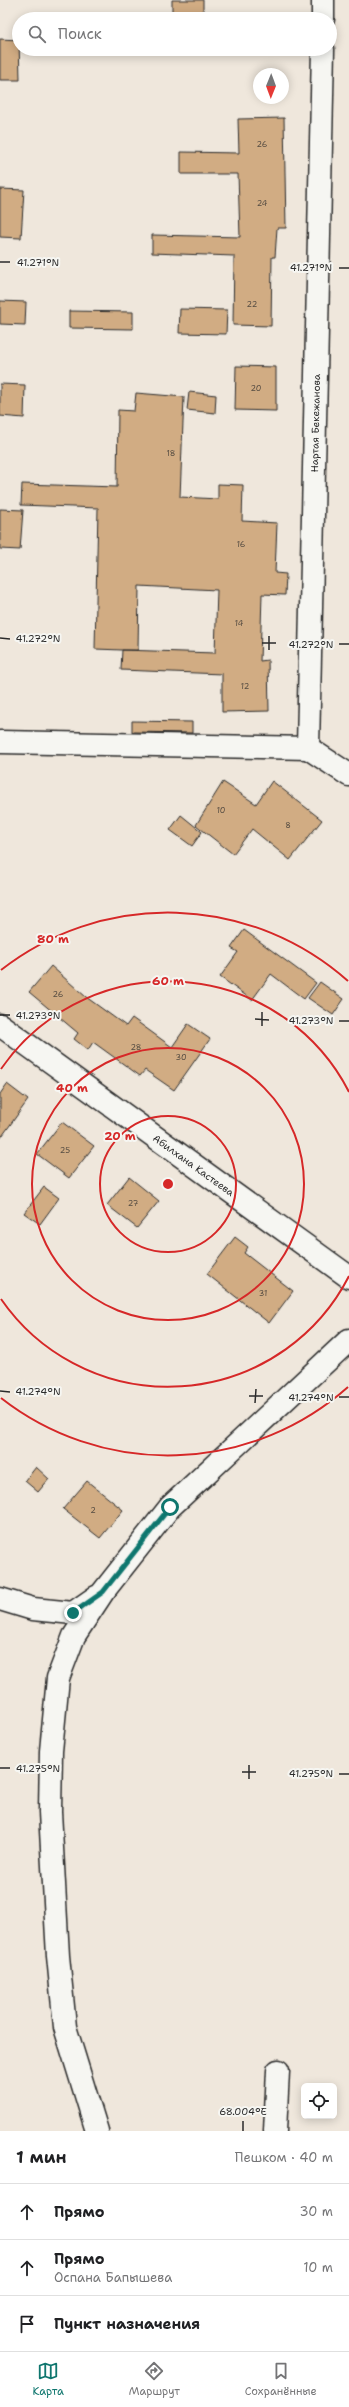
<!DOCTYPE html>
<html lang="ru">
<head>
<meta charset="utf-8">
<style>
  :root { --surface:#fff; --page:#f2f2f2; --text:#202124; --muted:#757577; --line:#e0e0e0; --accent:#0f766e }
  body { margin:0; font-family:"Shantell Sans",sans-serif; background:var(--page); color:var(--text) }
  .controls { position:absolute; right:12px; bottom:12px; display:grid; overflow:hidden; border-radius:6px; box-shadow:0 2px 10px #0003 }
  .controls button { width:36px; height:36px; display:grid; place-items:center; padding:0; border:0; border-bottom:1px solid var(--line); background:var(--surface); color:var(--text); font:20px sans-serif }
  .compass { position:absolute; left:253px; top:68px; width:36px; height:36px; border-radius:50%; background:var(--surface); box-shadow:0 2px 10px #0003; rotate:181deg }
  .stop { position:absolute; width:12px; height:12px; margin:-9px; border:3px solid #0f766e; border-radius:50%; background:#fff }
  .stop.end { background:#0f766e; border-color:#fff; box-shadow:0 1px 4px #0008 }
  .list { margin:0; padding:0; list-style:none }
  h2 { display:flex; justify-content:space-between; align-items:center; height:52px; margin:0; padding:0 16px; font-size:17px }
  h2 small { font-size:13px; font-weight:400; color:var(--muted) }
  .list li { display:grid; grid-template-columns:26px 1fr auto; gap:12px; align-items:center; box-sizing:border-box; height:56px; padding:0 16px; border-top:1px solid var(--line) }
  .list b { display:block; font-size:15px; white-space:nowrap }
  .list p { margin:0; font-size:13px; white-space:nowrap; color:var(--muted) }
  .list em { font-size:13px; font-style:normal; color:var(--muted) }
  .icon { flex:none; width:22px; height:22px; fill:none; stroke:currentColor; stroke-width:2; stroke-linecap:round; stroke-linejoin:round }
  .map { position:relative; flex:none; width:349px; height:2131px; overflow:hidden }
  .search { position:absolute; background:var(--surface); box-shadow:0 2px 10px #0003; left:12px; right:12px; top:12px; height:44px; display:flex; align-items:center; gap:10px; box-sizing:border-box; padding:0 14px; border-radius:22px; color:var(--muted); font-size:15px }
  .sheet { height:220px; background:var(--surface) }
  nav { display:flex; justify-content:space-around; align-items:center; box-sizing:border-box; height:56px; border-top:1px solid var(--line); background:var(--surface); font-size:11px; color:var(--muted) }
  nav a { display:grid; justify-items:center; gap:2px }
  nav .on { color:var(--accent) }
  .map>svg:first-child { display:block }
</style>
</head>
<body>
<div class="map">
<svg width="349" height="2131" viewBox="0 0 349 2131">
  <rect width="100%" height="100%" fill="#efe7dc"/>
  <filter id="ink" filterUnits="userSpaceOnUse"><feTurbulence type="fractalNoise" baseFrequency=".025" numOctaves="2"/><feDisplacementMap in="SourceGraphic" scale="8" xChannelSelector="R" yChannelSelector="G"/><feConvolveMatrix kernelMatrix="1 2 1 2 8 2 1 2 1" color-interpolation-filters="sRGB"/></filter>
  <g filter="url(#ink)">
    <path fill="#d1ac83" stroke="#2b2b2b" fill-rule="evenodd" d="M172,0h31v19h-31z
      M0,39l19,1 1,40h-20z
      M284,118l2,110h-9l-2,29h-3l-1,69 -38,-1 1,-69 -82,-3v-18l88,2 -2,-63h-57v-22l58,1 -1,-34z
      M0,189l24,1 -3,48 -21,-1z
      M0,301l26,1 -1,23 -25,-1z
      M180,309l47,1 -1,24 -47,-1z
      M69,311l64,1v17l-64,-1z
      M236,366l40,1v44l-41,-1z
      M0,384l25,1 -1,33 -24,-2z
      M189,392l27,3 -1,18 -28,-3z
      M136,393l48,4 -4,100 38,2v-15l25,1 -1,36 35,2 -2,50 11,1 -1,21 -23,-1 -2,67 8,-1 1,51 -47,1v-38l-101,-4 1,-20 -27,-1 3,-141 -77,-3 1,-21 95,3 1,-77 16,1zM139,586l78,4 -2,63 -93,-3h16z
      M0,509l23,1 -3,40 -20,-1z
      M132,721l60,1v11l-60,-1z
      M272,781l50,39 -32,40 -38,-31 -19,25 -37,-29 27,-43 33,22z
      M181,815l21,17 -10,14 -22,-16z
      M244,930l72,53 -12,16 -33,-25 -19,26 -32,-23 18,-25 -7,-4z
      M51,966l35,31 40,29 6,-8 40,29 16,-23 22,15 -36,51 -29,-20 -5,6 -47,-34 -5,8 -14,-11 4,-6 -49,-41z
      M320,982l24,17 -11,16 -25,-17z
      M7,1084l21,16 -28,39v-45z
      M62,1122l32,24 -25,32 -32,-24z
      M129,1177l30,24 -22,27 -30,-23z
      M44,1187l15,11 -19,26 -16,-11z
      M235,1237l13,10 -4,6 49,38 -24,32 -62,-49z
      M36,1467l13,12 -11,13 -13,-11z
      M87,1481l36,29 -23,28 -37,-29z"/>
    <g fill="none" stroke-linecap="round" stroke-linejoin="round">
      <defs>
        <g id="minor">
          <path d="M323,0v19"/>
          <path d="M0,742l308,6"/>
          <path id="s1" d="M308,748l15,-699"/>
          <path d="M308,748l41,27"/>
          <path id="s2" d="M0,1025l349,252"/>
          <path d="M0,1599l33,10 40,4 23,-16"/>
          <path d="M97,2131l-32,-104 -7,-71 -8,-144 1,-61 7,-73 16,-42 29,-44 67,-85 179,-167"/>
          <path d="M275,2131l3,-60"/>
        </g>
      </defs>
      <use href="#minor" stroke="#2b2b2b" stroke-width="25"/>
      <use href="#minor" stroke="#f6f6f2" stroke-width="22"/>
    </g>
  </g>
  <g fill="none" stroke-linecap="round" stroke-linejoin="round" filter="url(#ink)">
    <path stroke="#0f766e" stroke-width="5" d="M73,1613l30,-21 67,-85"/>
  </g>
  <path fill="none" stroke="#2b2b2b" stroke-width="1.5" d="M0,262h10M339,268h10M0,638l10,1M262,643h14M339,644h10M269,650v-14M0,1015h10M255,1019l14,1M339,1021h10M262,1026v-14M0,1391l10,1M249,1396h14M339,1397h10M255,1403l1,-14M0,1768h10M242,1772h14M339,1774h10M249,1779v-14M243,2131v-10"/>
  <g fill="none" stroke="#d62828" stroke-width="2">
    <circle cx="168" cy="1184" r="68"/>
    <circle cx="168" cy="1184" r="136"/>
    <path d="M349 1276A203 203 0 0 1 1 1299M1 1069A203 203 0 0 1 349 1092"/>
    <path d="M348 1387A271 271 0 0 1 1 1398M1 970A271 271 0 0 1 348 981"/>
  </g>
  <g text-anchor="middle" dominant-baseline="central" stroke-width="4" stroke-linejoin="round" paint-order="stroke">
    <g font-size="8" fill="#544b41">
      <text x="262" y="144">26</text>
      <text x="262" y="203">24</text>
      <text x="252" y="304">22</text>
      <text x="256" y="388">20</text>
      <text x="171" y="453">18</text>
      <text x="241" y="544">16</text>
      <text x="239" y="623">14</text>
      <text x="245" y="686">12</text>
      <text x="221" y="810">10</text>
      <text x="288" y="825">8</text>
      <text x="58" y="994">26</text>
      <text x="136" y="1047">28</text>
      <text x="181" y="1057">30</text>
      <text x="65" y="1150">25</text>
      <text x="133" y="1203">27</text>
      <text x="263" y="1293">31</text>
      <text x="93" y="1510">2</text>
    </g>
    <g font-size="10" fill="#2b2b2b" stroke="#f6f6f2">
      <text stroke="none"><textPath href="#s1" startOffset="325">Нартая Бекежанова</textPath></text>
      <text stroke="none"><textPath href="#s2" startOffset="239">Абилхана Кастеева</textPath></text>
    </g>
  </g>
  <g font-size="10" text-anchor="middle" fill="#2b2b2b" stroke="#f6f6f2" stroke-width="4" stroke-linejoin="round" paint-order="stroke">
    <text x="38" y="266">41.271°N</text>
    <text x="311" y="271">41.271°N</text>
    <text x="38" y="642">41.272°N</text>
    <text x="311" y="648">41.272°N</text>
    <text x="38" y="1019">41.273°N</text>
    <text x="311" y="1024">41.273°N</text>
    <text x="38" y="1395">41.274°N</text>
    <text x="311" y="1401">41.274°N</text>
    <text x="38" y="1772">41.275°N</text>
    <text x="311" y="1777">41.275°N</text>
    <text x="243" y="2115">68.004°E</text>
  </g>
  <circle cx="168" cy="1184" r="6" fill="#d62828" stroke="#f6f6f2" stroke-width="2"/>
  <g font-size="12" text-anchor="middle" font-weight="bold" fill="#d62828" stroke="#f6f6f2" stroke-width="4" stroke-linejoin="round" paint-order="stroke">
    <text x="53" y="943">80 m</text>
    <text x="168" y="985">60 m</text>
    <text x="72" y="1092">40 m</text>
    <text x="120" y="1140">20 m</text>
  </g>
</svg>
<div class="controls">
<button><svg class="icon" aria-label="locate" viewBox="0 0 24 24"><circle cx="12" cy="12" r="6"/><path d="M12 2v4M12 18v4M2 12h4M18 12h4"/></svg></button>
</div>
<svg class="compass" viewBox="-18 -18 36 36"><path d="M0-13l5 13h-10z" fill="#e53935"/><path d="M0 13l5-13h-10z" fill="#757577"/></svg>
<div class="stop" style="left:170px;top:1507px"></div>
<div class="stop end" style="left:73px;top:1613px"></div>
<div class="search"><svg class="icon" aria-label="search" viewBox="0 0 24 24"><circle cx="10" cy="10" r="6"/><path d="M15 15l6 6"/></svg>Поиск</div>
</div>
<section class="sheet">
<h2>1 мин<small>Пешком · 40 m</small></h2>
<ul class="list">
<li><svg class="icon" aria-label="ahead" viewBox="0 0 24 24"><path d="M12 20V5M6 11l6-6 6 6"/></svg><div><b>Прямо</b></div><em>30 m</em></li>
<li><svg class="icon" aria-label="ahead" viewBox="0 0 24 24"><path d="M12 20V5M6 11l6-6 6 6"/></svg><div><b>Прямо</b><p>Оспана Бапышева</p></div><em>10 m</em></li>
<li><svg class="icon" aria-label="arrive" viewBox="0 0 24 24"><path d="M6 21V4h12l-3 4 3 4H6"/></svg><div><b>Пункт назначения</b></div></li>
</ul>
</section>
<nav>
<a class="on"><svg class="icon" aria-label="map" viewBox="0 0 24 24"><path d="M3 6l6-2 6 2 6-2v14l-6 2-6-2-6 2zM9 4v14M15 6v14"/></svg>Карта</a>
<a><svg class="icon" aria-label="directions" viewBox="0 0 24 24"><path d="M12 3l9 9-9 9-9-9zM9 14v-3h6M13 9l2 2-2 2"/></svg>Маршрут</a>
<a><svg class="icon" aria-label="saved" viewBox="0 0 24 24"><path d="M7 4h10v16l-5-4-5 4z"/></svg>Сохранённые</a>
</nav>
</body>
</html>
